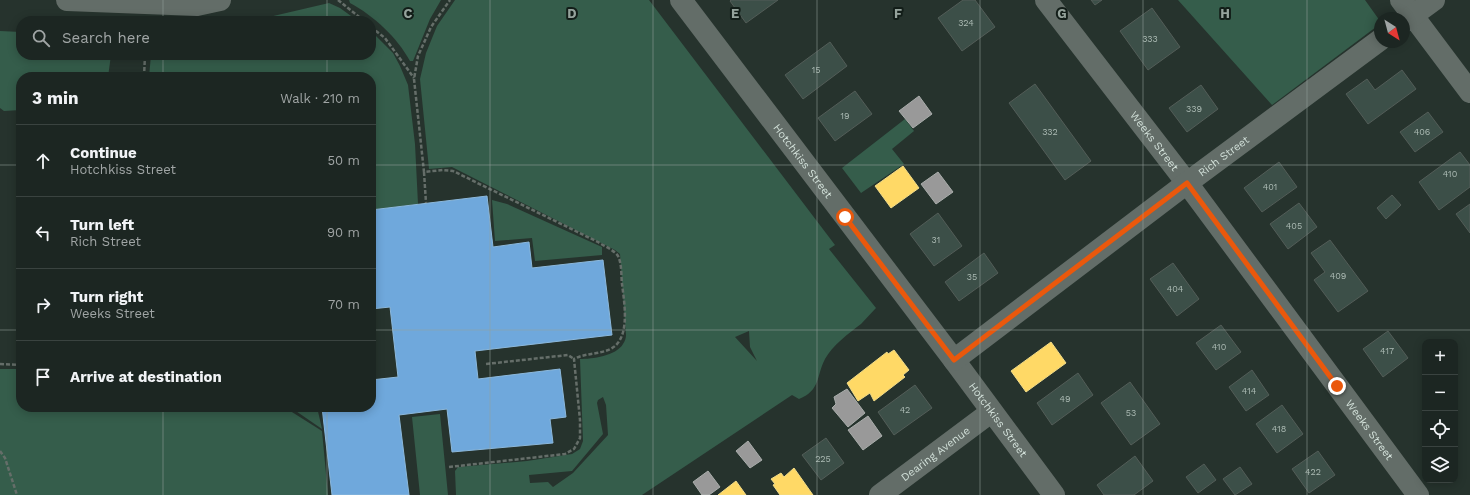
<!DOCTYPE html>
<html lang="en">
<head>
<meta charset="utf-8">
<style>
  :root { --surface:#1c2622; --page:#29322f; --text:#f1f3f6; --muted:#a0a5a5; --line:#3a4340 }
  body { margin:0; font-family:"Work Sans",sans-serif; background:var(--page); color:var(--text) }
  .controls { position:absolute; right:12px; bottom:12px; display:grid; overflow:hidden; border-radius:8px; box-shadow:0 2px 10px #0003 }
  .controls button { width:36px; height:36px; display:grid; place-items:center; padding:0; border:0; border-bottom:1px solid var(--line); background:var(--surface); color:var(--text); font:20px sans-serif }
  .compass { position:absolute; left:1374px; top:12px; width:36px; height:36px; border-radius:50%; background:var(--surface); box-shadow:0 2px 10px #0003; rotate:144deg }
  .stop { position:absolute; width:12px; height:12px; margin:-9px; border:3px solid #ea580c; border-radius:50%; background:#fff }
  .stop.end { background:#ea580c; border-color:#fff; box-shadow:0 1px 4px #0008 }
  .list { margin:0; padding:0; list-style:none }
  h2 { display:flex; justify-content:space-between; align-items:center; height:52px; margin:0; padding:0 16px; font-size:17px }
  h2 small { font-size:13px; font-weight:400; color:var(--muted) }
  .list li { display:grid; grid-template-columns:26px 1fr auto; gap:12px; align-items:center; box-sizing:border-box; height:72px; padding:0 16px; border-top:1px solid var(--line) }
  .list b { display:block; font-size:15px; white-space:nowrap }
  .list p { margin:0; font-size:13px; white-space:nowrap; color:var(--muted) }
  .list em { font-size:13px; font-style:normal; color:var(--muted) }
  .icon { flex:none; width:22px; height:22px; fill:none; stroke:currentColor; stroke-width:2; stroke-linecap:round; stroke-linejoin:round }
  .map { position:relative; flex:none; width:1470px; height:495px; overflow:hidden }
  .search { position:absolute; background:var(--surface); box-shadow:0 2px 10px #0003; left:16px; top:16px; width:360px; height:44px; display:flex; align-items:center; gap:10px; box-sizing:border-box; padding:0 14px; border-radius:16px; color:var(--muted); font-size:15px }
  .panel { position:absolute; background:var(--surface); box-shadow:0 2px 10px #0003; left:16px; top:72px; width:360px; height:340px; border-radius:16px }
  .map>svg:first-child { display:block }
</style>
</head>
<body>
<div class="map">
<svg width="1470" height="495" viewBox="0 0 1470 495">
  <rect width="100%" height="100%" fill="#26332d"/>
  <path fill="#355d4b" fill-rule="evenodd" d="M349,0h92l-11,19 -17,42h-3c-13,-24 -36,-45 -60,-58z
    M455,0h194l186,245 -6,4 47,59c-5,5 -10,11 -15,16 -12,9 -29,22 -36,35 -9,17 -4,31 -26,40l-7,-4 -150,100h-186l-1,-24 3,-4 69,-6 45,-7 8,-5 3,-8 -3,-82c12,0 36,-3 43,-15 2,-3 3,-6 3,-9l-6,-81 -5,-4 -163,-83 -23,2 -9,-90 6,-26 11,-27zM749,331l1,16 7,14 -22,-24zM603,397l3,8 2,30 -35,38 -20,14 -5,-5 -18,1 -1,-8 43,-4 31,-37 -6,-31 1,-3z
    M1178,0h187l15,21v3l-108,81z
    M329,3l11,5 18,13h-106z
    M0,31l21,1v23h90l-3,22h-87v33l-17,1 -4,-3z
    M371,31l22,22 7,13 8,19 7,59 3,60 -47,6v-133h-222l2,-22h220z
    M905,119l9,12 -22,18 12,15 -43,29 -19,-25z
    M492,200l15,4 95,43v8l-67,6 -3,-23 -37,3z
    M0,369h21v38h263l38,24 6,64h-328z
    M290,407h27l5,22z
    M440,414l8,81h-28l-8,-78z"/>
  <path fill="#ffd966" stroke="#f1db88" d="M903,166l16,22 -28,20 -16,-22z
    M1051,342l15,21 -40,29 -15,-21z
    M894,350l15,20 -6,5 2,2 -31,24 -4,-8 -12,8 -11,-18 40,-31 1,2z
    M794,468l19,27h-33l-7,-10 2,-1 -4,-5 10,-6 3,4z
    M736,481l10,14h-28z"/>
  <path fill="#6fa8dc" stroke="#8cb8db" d="M487,196l6,51 36,-5 3,26 71,-8 9,75 -137,16 3,28 82,-10 6,48 -16,2 3,24 -101,9 -5,-43 -48,6 10,80h-77l-10,-88h49v-27l27,-3 -8,-70 -19,2v-99z"/>
  <path fill="#999" stroke="#aaaeac" d="M919,96l13,18 -19,14 -14,-17z
    M938,172l15,20 -17,12 -15,-20z
    M847,389l18,24 -17,14 -16,-19 4,-4 -2,-7z
    M868,416l14,20 -19,14 -15,-20z
    M748,441l14,19 -12,8 -14,-17z
    M708,471l12,16 -11,8h-7l-9,-13z"/>
  <path fill="#3c4f48" stroke="#535d58" d="M731,0h47l-32,23 -16,-22z
    M963,0h12l20,27 -33,24 -24,-33z
    M1091,0h11l-7,5z
    M1152,8l28,39 -32,23 -28,-39z
    M830,42l17,24 -44,33 -18,-24z
    M1402,70l14,19 -48,35 -22,-30 21,-15 8,11z
    M1035,84l56,77 -26,19 -56,-77z
    M1201,85l17,24 -31,23 -18,-24z
    M855,91l17,23 -37,27 -17,-23z
    M1428,112l15,20 -28,20 -15,-20z
    M1460,152l10,13v22l-31,23 -20,-28z
    M1279,162l18,25 -35,25 -18,-24z
    M1392,195l9,10 -15,14 -9,-11z
    M1299,203l18,24 -29,22 -18,-25z
    M1470,204v29l-14,-19z
    M938,213l24,33 -28,20 -24,-32z
    M1330,240l38,51 -30,21 -24,-32 11,-8 -14,-19z
    M984,253l14,20 -39,28 -14,-19z
    M1173,263l26,36 -22,17 -27,-37z
    M1221,325l20,27 -25,18 -20,-27z
    M1388,331l20,27 -25,19 -20,-28z
    M1252,370l17,25 -23,16 -17,-24z
    M1078,373l15,22 -41,30 -15,-22z
    M1130,382l30,42 -29,21 -30,-42z
    M915,385l17,23 -38,27 -16,-23z
    M1282,405l21,29 -26,19 -21,-29z
    M826,438l18,25 -23,17 -19,-25z
    M1318,451l17,24 -26,18 -17,-24z
    M1135,456l18,25 -19,14h-30l-7,-10z
    M1204,464l12,16 -18,13 -12,-16z
    M1240,467l12,17 -17,11 -12,-16z"/>
  <g fill="none" stroke-linecap="round" stroke-linejoin="round">
    <path stroke="#656e69" stroke-width="2.5" stroke-dasharray="4 2" stroke-linecap="butt" d="M338,0l26,21
      M371,27l14,11 29,40
      M144,77l1,-22
      M424,172l2,31
      M0,364l21,1
      M486,364l82,-9 6,4
      M0,451l5,7 12,37
      M449,467l116,-13 9,-5 6,-11v-18l-6,-61c13,-7 30,-4 41,-13 15,-13 9,-45 7,-62 -1,-9 0,-20 -4,-28 -4,-6 -14,-10 -20,-14l-145,-71 -10,-1 -19,2 -10,-93 4,-23 13,-29 19,-27"/>
    <g stroke="#636d68" stroke-width="22">
      <path id="s1" d="M681,0l273,360 100,135"/>
      <path id="s2" d="M1046,0l141,183 231,312"/>
      <path d="M1401,0l69,92"/>
      <path d="M1404,22l30,-22"/>
      <path id="s3" d="M954,360l233,-177 193,-143"/>
      <path id="s4" d="M880,495l111,-83"/>
    </g>
    <path stroke="#636d68" stroke-width="22" d="M67,0l130,5 23,-5"/>
  </g>
  <g fill="none" stroke-linecap="round" stroke-linejoin="round">
    <path stroke="#ea580c" stroke-width="5" d="M845,217l109,143 233,-177 150,203"/>
  </g>
  <path fill="none" stroke="#95a39c" stroke-width="1" stroke-opacity="0.55" d="M163,0v21M327,0v21M490,0v495M653,0v495M817,0v495M980,0v495M1143,0v495M1307,0v495M163,55v22M327,55v22M0,165h21M371,165h1099M0,330h21M371,330h1099M163,407v88M327,407v88"/>
  <g text-anchor="middle" dominant-baseline="central" stroke-width="4" stroke-linejoin="round" paint-order="stroke">
    <g font-size="9" fill="#acbbb4">
      <text x="966" y="23">324</text>
      <text x="1150" y="39">333</text>
      <text x="816" y="70">15</text>
      <text x="1194" y="109">339</text>
      <text x="845" y="116">19</text>
      <text x="1050" y="132">332</text>
      <text x="1422" y="132">406</text>
      <text x="1450" y="174">410</text>
      <text x="1270" y="187">401</text>
      <text x="1294" y="226">405</text>
      <text x="936" y="240">31</text>
      <text x="1338" y="276">409</text>
      <text x="972" y="277">35</text>
      <text x="1175" y="289">404</text>
      <text x="1219" y="347">410</text>
      <text x="1387" y="351">417</text>
      <text x="1249" y="391">414</text>
      <text x="1065" y="399">49</text>
      <text x="905" y="410">42</text>
      <text x="1131" y="413">53</text>
      <text x="1279" y="429">418</text>
      <text x="823" y="459">225</text>
      <text x="1313" y="472">422</text>
    </g>
    <g font-size="11" fill="#d1dfd8" stroke="#121d18">
      <text stroke="none"><textPath href="#s2" startOffset="178">Weeks Street</textPath></text>
      <text stroke="none"><textPath href="#s3" startOffset="338">Rich Street</textPath></text>
      <text stroke="none"><textPath href="#s1" startOffset="202">Hotchkiss Street</textPath></text>
      <text stroke="none"><textPath href="#s1" startOffset="526">Hotchkiss Street</textPath></text>
      <text stroke="none"><textPath href="#s2" startOffset="538">Weeks Street</textPath></text>
      <text stroke="none"><textPath href="#s4" startOffset="69">Dearing Avenue</textPath></text>
    </g>
  </g>
  <g font-size="13" text-anchor="middle" font-weight="bold" fill="#95a39c" stroke="#121d18" stroke-width="4" stroke-linejoin="round" paint-order="stroke">
    <text x="408" y="18">C</text>
    <text x="572" y="18">D</text>
    <text x="735" y="18">E</text>
    <text x="898" y="18">F</text>
    <text x="1062" y="18">G</text>
    <text x="1225" y="18">H</text>
  </g>
</svg>
<div class="controls">
<button>+</button>
<button>−</button>
<button><svg class="icon" aria-label="locate" viewBox="0 0 24 24"><circle cx="12" cy="12" r="6"/><path d="M12 2v4M12 18v4M2 12h4M18 12h4"/></svg></button>
<button><svg class="icon" aria-label="layers" viewBox="0 0 24 24"><path d="M12 4l9 5-9 5-9-5zM3 14l9 5 9-5"/></svg></button>
</div>
<svg class="compass" viewBox="-18 -18 36 36"><path d="M0-13l5 13h-10z" fill="#e53935"/><path d="M0 13l5-13h-10z" fill="#a0a5a5"/></svg>
<div class="stop" style="left:845px;top:217px"></div>
<div class="stop end" style="left:1337px;top:386px"></div>
<div class="search"><svg class="icon" aria-label="search" viewBox="0 0 24 24"><circle cx="10" cy="10" r="6"/><path d="M15 15l6 6"/></svg>Search here</div>
<section class="panel">
<h2>3 min<small>Walk · 210 m</small></h2>
<ul class="list">
<li><svg class="icon" aria-label="ahead" viewBox="0 0 24 24"><path d="M12 20V5M6 11l6-6 6 6"/></svg><div><b>Continue</b><p>Hotchkiss Street</p></div><em>50 m</em></li>
<li><svg class="icon" aria-label="left" viewBox="0 0 24 24"><path d="M17 20v-9H6M10 6l-5 5 5 5"/></svg><div><b>Turn left</b><p>Rich Street</p></div><em>90 m</em></li>
<li><svg class="icon" aria-label="right" viewBox="0 0 24 24"><path d="M7 20v-9h11M14 6l5 5-5 5"/></svg><div><b>Turn right</b><p>Weeks Street</p></div><em>70 m</em></li>
<li><svg class="icon" aria-label="arrive" viewBox="0 0 24 24"><path d="M6 21V4h12l-3 4 3 4H6"/></svg><div><b>Arrive at destination</b></div></li>
</ul>
</section>
</div>
</body>
</html>
